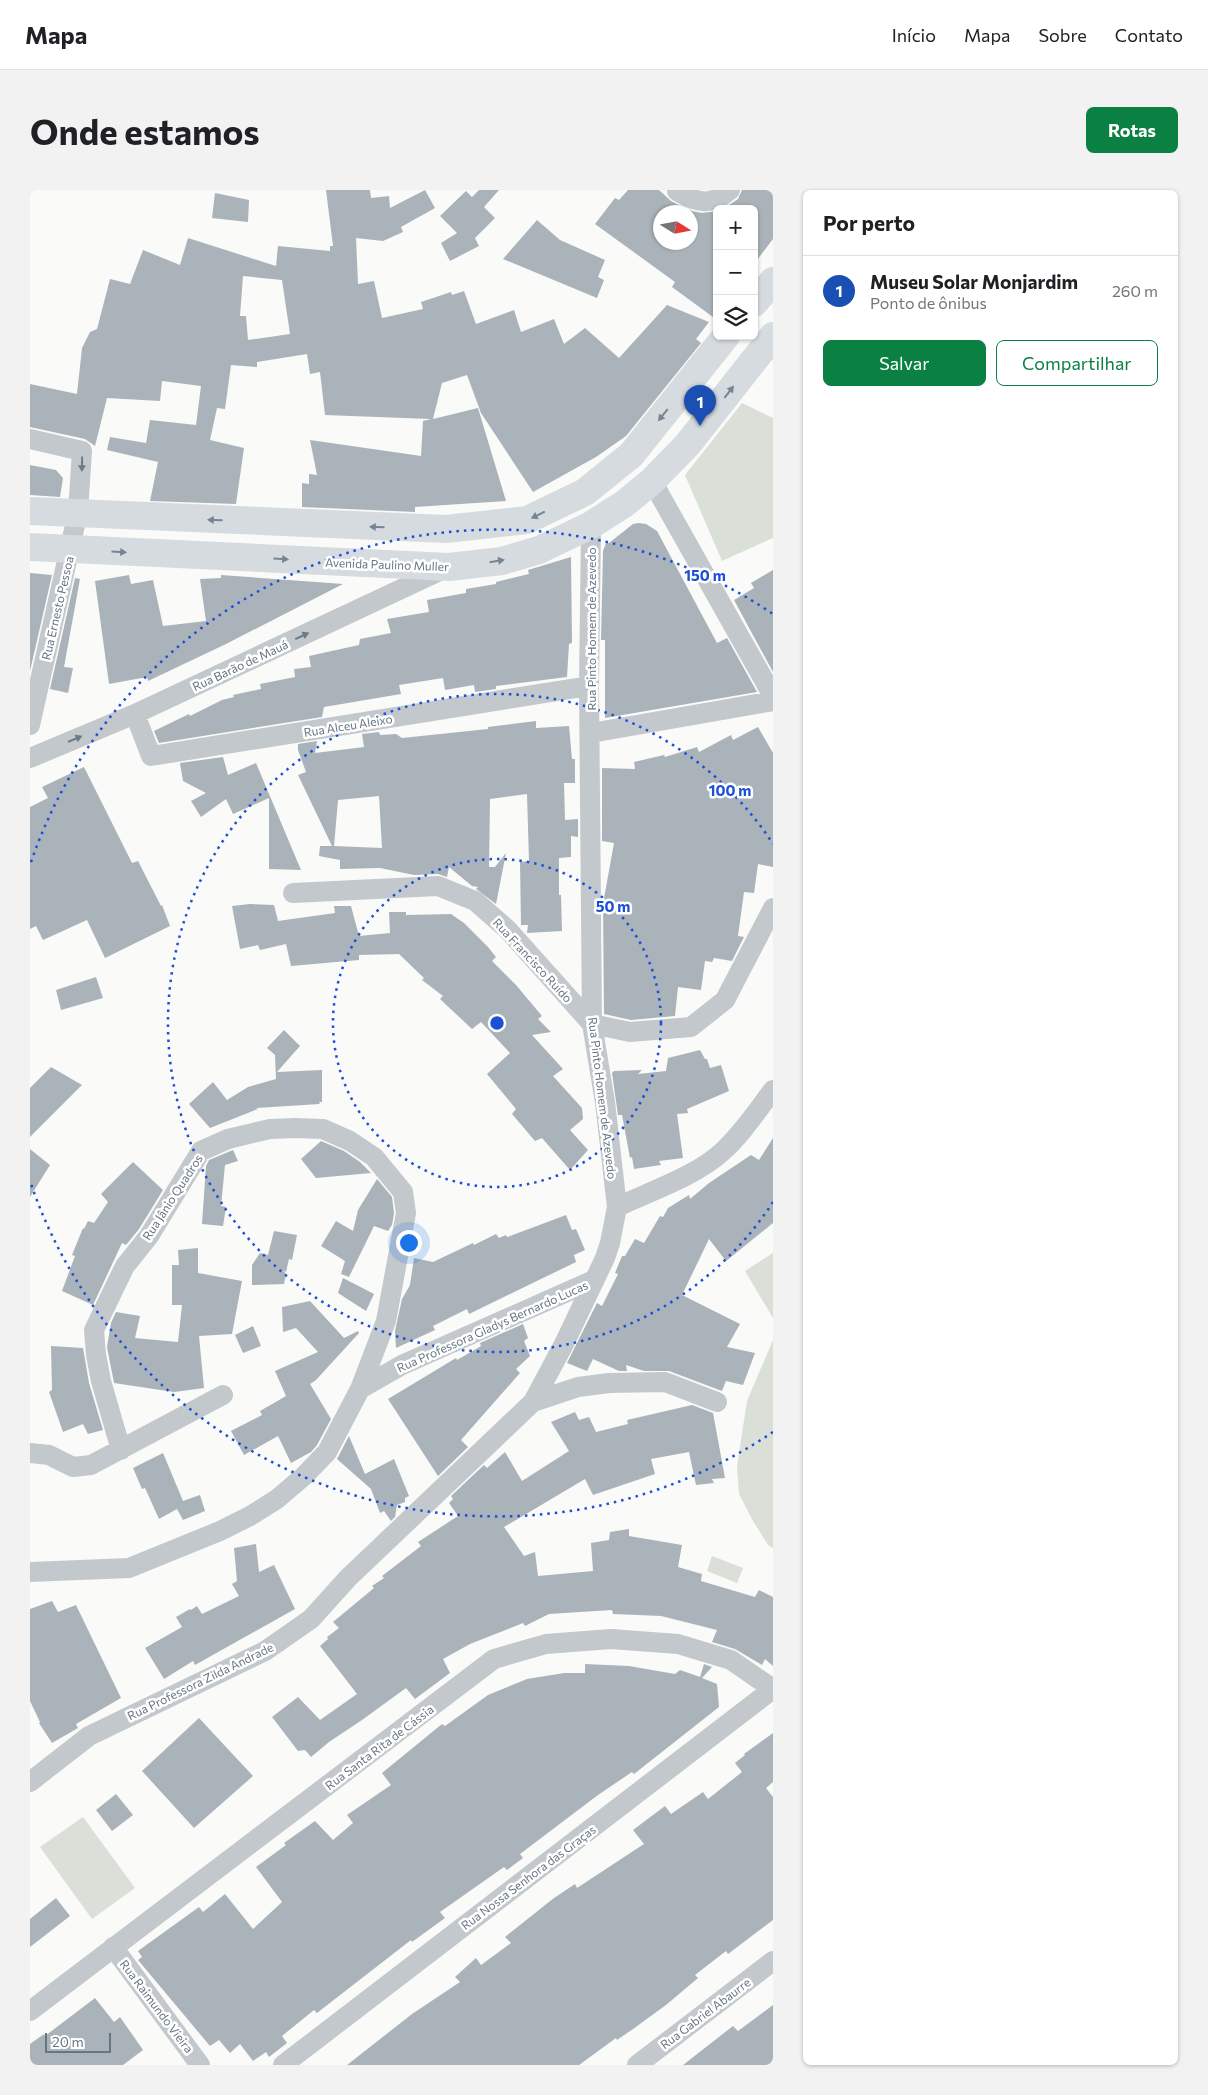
<!DOCTYPE html>
<html lang="pt">
<head>
<meta charset="utf-8">
<style>
  :root { --surface:#fff; --page:#f2f2f2; --text:#202124; --muted:#757577; --line:#e0e0e0; --accent:#0b8043 }
  body { margin:0; font-family:Commissioner,sans-serif; background:var(--page); color:var(--text) }
  .controls { position:absolute; right:15px; top:15px; display:grid; overflow:hidden; border-radius:8px; box-shadow:0 1px 4px #0004 }
  .controls button { width:45px; height:45px; display:grid; place-items:center; padding:0; border:0; border-bottom:1px solid var(--line); background:var(--surface); color:var(--text); font:25px sans-serif }
  .compass { position:absolute; left:623px; top:15px; width:45px; height:45px; border-radius:50%; background:var(--surface); box-shadow:0 1px 4px #0004; rotate:101deg }
  .scale { position:absolute; left:15px; bottom:12px; width:66px; box-sizing:border-box; padding-left:5px; border:2px solid #657683; border-top:0; font-size:14px; line-height:18px; white-space:nowrap; color:#657683; -webkit-text-stroke:4px #fff; paint-order:stroke }
  .you { position:absolute; left:378px; top:1052px; width:18px; height:18px; margin:-12px; border:4px solid #fff; border-radius:50%; background:#1a73e8; box-shadow:0 0 0 8px #1a73e833 }
  .badge { display:grid; place-items:center; width:32px; height:32px; border-radius:50%; background:var(--accent); color:#fff; font-size:16px; font-weight:700 }
  .pin { position:absolute; translate:-50% -41px; filter:drop-shadow(0 1px 2px #0008) }
  .pin::after { content:''; position:absolute; top:26px; width:18px; height:15px; background:inherit; clip-path:polygon(0 0,100% 0,50% 100%) }
  .list { margin:0; padding:0; list-style:none }
  h2 { display:flex; justify-content:space-between; align-items:center; height:65px; margin:0; padding:0 20px; font-size:21px }
  h2 small { font-size:16px; font-weight:400; color:var(--muted) }
  .list li { display:grid; grid-template-columns:32px 1fr auto; gap:15px; align-items:center; box-sizing:border-box; height:70px; padding:0 20px; border-top:1px solid var(--line) }
  .list b { display:block; font-size:19px; white-space:nowrap }
  .list p { margin:0; font-size:16px; white-space:nowrap; color:var(--muted) }
  .list em { font-size:16px; font-style:normal; color:var(--muted) }
  .actions { display:flex; gap:10px; padding:15px 20px }
  .actions a { flex:1; padding:11px 0; border:1px solid var(--accent); border-radius:8px; text-align:center; font-size:18px; color:var(--accent) }
  .actions .main { background:var(--accent); color:#fff }
  .icon { flex:none; width:28px; height:28px; fill:none; stroke:currentColor; stroke-width:2; stroke-linecap:round; stroke-linejoin:round }
  .map { position:relative; flex:none; width:743px; height:1875px; overflow:hidden; border-radius:8px }
  header { display:flex; align-items:center; gap:30px; box-sizing:border-box; height:70px; padding:0 25px; background:var(--surface); border-bottom:1px solid var(--line) }
  header strong { font-size:24px }
  nav { display:flex; gap:28px; margin-inline-start:auto; font-size:18px }
  .intro { display:flex; align-items:center; justify-content:space-between; box-sizing:border-box; height:120px; padding:0 30px }
  h1 { margin:0; font-size:35px }
  .button { padding:12px 22px; border-radius:8px; background:var(--accent); color:#fff; font-size:18px; font-weight:700 }
  main { display:flex; gap:30px; padding:0 30px }
  aside { flex:1; background:var(--surface); border-radius:8px; box-shadow:0 1px 4px #0004 }
  .map>svg:first-child { display:block }
</style>
</head>
<body>
<header>
<strong>Mapa</strong>
<nav><a>Início</a><a>Mapa</a><a>Sobre</a><a>Contato</a></nav>
</header>
<div class="intro"><h1>Onde estamos</h1><a class="button">Rotas</a></div>
<main>
<div class="map">
<svg width="743" height="1875" viewBox="0 0 743 1875">
  <rect width="100%" height="100%" fill="#fafaf8"/>
  <path fill="#dadfd7" d="M712,213l31,15v120l-51,23 -37,-86z
    M743,1063v65l-28,-47z
    M743,1150v208l-5,-3 -15,-24 -14,-27 -2,-28 10,-65z
    M682,1366l31,12 -6,15 -30,-12z
    M53,1627l52,71 -43,31 -52,-72z"/>
  <path fill="#aab3b9" fill-rule="evenodd" d="M296,0h44l1,8 18,-2 1,12 35,-18 10,18 -34,19 2,5 -20,9 -27,-3 2,46 16,-3 8,37 41,-9 -2,-7 30,-10 1,3 12,-4 12,33 38,-14 7,22 33,-13 10,25 21,-16 34,30 48,-53 42,17 -13,17 5,4 -75,93 -30,21 -63,35 -52,-79 -14,-38 -25,8 -9,36 45,-11 28,93 -91,6v5l-113,-5v-24l7,1v-10l8,1 -7,-35 111,16 2,-35 8,-2 -106,-4 -5,-43 -10,2 -3,-20 -50,8v5l-26,-2 -6,44 -8,-1 -7,32 34,8 -8,56 -86,-3 8,-39 -51,-12 3,-13 36,6 4,-23 46,5 5,-39 -39,-5 -2,20 -53,-3 -12,48 -10,-7 -55,-12v-43l47,10 5,-46 8,-16 7,-3 13,-50 20,5 13,-34 37,15 8,-27 88,28 2,-20 52,5v-5h3zM213,86l39,4 8,54 -42,6 -2,-24h-6z
    M449,0h20l-15,17 11,11 -20,20 4,8 -29,15 -9,-18 16,-10 -17,-17 26,-25 6,6z
    M598,0h31l12,11 16,9 15,3 15,-2v109l-45,-33 3,-5 -80,-58 20,-26 4,2zM630,22h30v30h-30z
    M712,0h31v49l-19,25v-55h-31l15,-10z
    M185,3l34,7 -1,22 -36,-4z
    M507,30l23,20 45,20 -7,17 6,3 -7,18 -94,-39z
    M0,275l26,5 7,8 -3,19 -30,-2z
    M609,333l7,1 11,7 60,112 10,-5 30,54 -152,26v-78h-4l2,-89 3,-8h3l24,-19z
    M541,367l1,86 -3,1 -2,33 -71,9v3l-21,3 -1,-7 -29,5 -2,-12 -44,7 2,9 -77,13 -2,10 -163,26 -5,-12 35,-17 1,2 32,-16 12,-3 -1,-2 28,-6 -1,-5 35,-7 -1,-8 17,-2 -2,-11 50,-11 1,-6 31,-6 -4,-14 42,-7 -2,-12 39,-7v-4l30,-5v-2l33,-8 -1,-4z
    M743,380v102l-39,-72 20,-12 -3,-5z
    M0,383l22,2 -22,96z
    M99,385l2,9 22,-4 10,46 43,-5 -6,-42 21,-1v-3l122,9 -117,60 -78,37 -1,-4 -38,7 -14,-103z
    M45,388l5,1 -16,88 9,1 -5,25 -18,-4z
    M506,531v7l33,-2 3,33h3v24h-11l1,37 13,-1v18l-7,-1v21l-12,1v37h2l1,36 -35,2 1,-8h-7l-1,-63 9,-1 -2,-67 -37,5 -1,68h6l11,-14 -10,51 -20,-15 2,-2 -6,-1 -23,-19 -2,10 -9,-3 -24,1 -34,-7 -40,1v-9l-21,-4 1,-10h12l-34,-71 8,-3 -8,-22v-6l19,-3 -2,12 49,-6 -2,-13 17,-2 1,3 16,-1 6,4 86,-9v-2zM349,606l3,52 -48,-2 4,-46z
    M728,537l15,26v114l-15,-3 -4,29 -10,-1 -6,44 6,1 -12,24 -18,-3 -2,4 -7,-1 -4,29 -23,-3 -3,29 -44,4 -27,-6 -1,-110 11,-61 -12,-2v-73l33,1 -1,-7 30,-7 1,2 32,-10 2,5 32,-17 2,5z
    M193,567l5,18 28,-12 45,107 -32,-1v-71l-36,16 -7,-15 -25,18 -10,-16 15,-8 -23,-12 -3,-18z
    M54,577l48,96 6,-2 23,45 1,-1 8,21 -65,32 -18,-38 -44,20 -7,-14 -6,3v-122l18,-9 -6,-11z
    M220,714l24,1 4,16 57,-8 -1,-7h17l8,30 31,-3 -1,-21h17v3l45,-1 13,9 24,24 8,10 -4,4 24,24 26,31 -4,3 13,13 -19,3 31,34 -10,7 29,32 1,11 -13,11 18,20 -18,20 -28,-32 -7,3 -23,-27 4,-5 -29,-35 23,-21 -29,-31 -9,7 -32,-30 3,-3 -21,-16 2,-2 -25,-24 -40,1v5l-68,6 -5,-22 -26,6 -2,-5 -18,4 -8,-43z
    M66,787l7,21 -42,12 -5,-20z
    M254,840l16,16 -23,26 45,-2v32h-3l1,2 -64,4 2,1 -48,19 -21,-24 24,-22 14,18 21,-13 28,-8 -1,-24 -8,-7z
    M670,860l5,9h2l3,9 11,-3 8,26 -42,18 1,4 -11,1 6,44 -24,3 2,4 -27,4 -2,-12 -2,1 -8,-43h-4l-6,-42 2,-2 28,-1 -4,4 28,-3 2,-13z
    M21,877l31,18 -52,52v-49z
    M743,948v85l-47,38 -17,-22 -27,56 58,29 -13,23 28,6 -12,32 -17,-4 -4,10 -53,-20h-25l-18,-6 1,6h-8l-26,-12 -6,12 -20,-8 30,-60 5,3 16,-32 -3,-1 7,-17h3l10,-17 9,4 16,-27 3,1 5,-9 21,-13 1,4 19,-16 42,-28 8,5z
    M291,951l23,10 16,11 11,11 -55,5 -15,-19z
    M0,959l20,16 -20,32z
    M203,960l5,11 -13,4 -4,41 5,1 -3,19 -21,-2 4,-58 3,-6z
    M103,972l30,28 -24,39 -13,16 -4,-2 -29,62 -31,-14 13,-35 -3,-1 11,-27 1,1 4,-8 6,2 14,-21 -7,-8z
    M347,989l15,18 2,16 -2,12 -4,6 -14,-5 -25,51 -8,-3 4,-13 -24,-15 15,-25 17,10 5,-21z
    M536,1025l6,15 4,-1 9,21 -11,5 2,7 -107,52 -2,-5 -34,17 2,4 -39,18 -1,-17 7,-32 8,-14 4,-27 19,4 40,-19 1,2 22,-11 3,4 7,-3 1,2z
    M244,1041l23,4 -5,25 -3,-1 -3,13 -3,-2 3,4 -2,10 -32,1v-20l8,-12 8,2z
    M168,1058v25l44,8 -10,53 -33,2 5,52 -30,4 -60,-9 -7,-36 4,-24 5,-11 24,4 -5,22 43,4 4,-37h-10v-40h7l-1,-15z
    M313,1088l31,16 -8,17 -28,-18z
    M280,1111l34,37 14,-7 1,2 -43,47 -6,4 21,35 -14,26 -6,7 -20,11 -13,-27 -34,19 -13,-24 31,-16 -2,-4 26,-15 -11,-25 43,-19 -22,-24 -13,4 -1,-25z
    M493,1134l5,14 -4,3 6,15 -14,13 4,4 -59,67 7,7 -30,29 -50,-77 68,-41 1,2 24,-14 -1,-3z
    M223,1136l8,20 -18,7 -8,-18z
    M21,1156l32,2 6,35 14,47 -15,4 -5,-10 -20,8 -14,-40 3,-2z
    M662,1215l21,8 12,65 -13,1 2,4 -18,2 -7,-33 -38,7 4,15 -62,21 -8,-16 -81,48 20,29 11,-4 3,24 55,-5 -2,-28 18,-3 1,-8 19,-3v7l53,9 -4,22 24,7 -1,7 54,16 4,-7 14,7v69l-8,-7 -3,6 -27,-16 -23,-7 5,-12 -56,-14 -48,-2 -1,-4 -63,4 -24,12 -2,-3 -53,21 -27,15 7,14 -35,26 -9,-11 -44,32 -33,22 -18,15 -6,-7 -7,1 -26,-34 26,-20 22,23 37,-26 -37,-48 8,-7 -1,-2 12,-9 -6,-6 41,-34 -2,-2 12,-8 -2,-2 39,-30 -3,-4 40,-26 -9,-13 4,-4 -2,-3 33,-31 3,3 18,-16 17,29 47,-30 -18,-29 24,-10 4,8 10,-3 7,15 32,-8 -1,-4z
    M319,1246l16,38 29,-15 15,37 -4,2v4l-8,3 -2,12 -4,4 -7,-10 -4,2 -9,-24 -34,-30z
    M133,1263l20,48 17,-6 5,16 -22,9 -6,-11 -18,10 -14,-31 -3,1 -9,-21z
    M226,1354l3,28 15,-7 21,44 -100,56 -2,-4 -29,18 -19,-31 37,-21 -6,-10 14,-8 1,1 6,-4 5,8 37,-18 -7,-12 5,-3 -3,-33z
    M22,1411l6,11 18,-7 45,93 -45,26 2,4 -26,15 -13,-20 1,-1 -10,-21v-92z
    M555,1474l44,2 46,8 5,-4 20,7 4,-13 8,3 -10,11 15,6 2,23 -85,67 -2,-2 -34,23 -78,59 3,4 -16,12 -3,-3 -64,45 5,6 -33,24 -1,-2 -94,73 -3,-3 -32,26 5,7 -18,14 -3,-5 -13,9 -13,-17 -10,9 -11,-13 -9,6 -72,-86 4,-3 -4,-6 61,-44 4,5 22,-18 28,35 29,-27 -26,-35 30,-22 -2,-2 31,-22 18,19 20,-17 -6,-8 44,-30 -9,-12 60,-49 3,2 43,-31 39,-16 37,-6h21z
    M169,1528l54,58 -59,52 -52,-57z
    M743,1543v49l-7,6 7,9v123l-45,34 -2,-3 -31,24 3,3 -32,27 -33,24 -16,11 -1,-2 -37,27h-232l65,-51 48,-32 -5,-5 21,-19 5,7 30,-22 -6,-6 49,-39 21,-14 2,4 67,-44 -11,-14 32,-24 6,8 32,-22 5,7 34,-27 -7,-9 10,-8 -1,-1z
    M86,1604l17,21 -21,16 -16,-21z
    M26,1708l14,18 -40,31v-28z
    M65,1808l19,24 6,-5 23,33 -20,15h-93v-21l14,-10 1,2z
    M743,1815v60h-90l50,-39 5,5z"/>
  <g fill="none" stroke-linecap="round" stroke-linejoin="round">
    <path stroke="#c3c8cc" stroke-width="20" d="M647,1c21,12 33,16 53,-1
      M0,249l52,12 -4,61 -48,213
      M622,291l121,215
      M105,524l16,42 438,-70
      M561,543l182,-32
      M0,568l105,-44 311,-146
      M263,703l145,-7 37,15 32,28 85,95 38,8 61,-5 34,-27 48,-92
      M587,1017c32,-15 79,-31 105,-55 20,-18 35,-41 51,-62
      M330,1199l42,-24 192,-85
      M503,1212l45,-15 31,-4 56,-1 52,20
      M0,1263l19,2 24,12 18,-2 132,-70
      M0,1382l99,-4 91,-37 30,-15 27,-17 27,-23 23,-24 33,-63 26,-68 20,-108 -3,-21 -29,-35 -24,-16 -27,-12 -28,-1 -25,1 -42,10 -27,12 -52,85 -24,30 -31,64 2,25 5,26 20,69
      M0,1592l59,-46 176,-85 46,-32 37,-41 185,-176 31,-58 41,-86 5,-15 7,-36 -12,-105 -13,-78 -3,-338 2,-161
      M83,1757l87,118
      M0,1821l464,-352 52,-15 65,-5 67,5 53,16 42,29
      M253,1875l490,-376
      M607,1875l136,-104"/>
    <path stroke="#d6dbdf" stroke-width="28" d="M724,113l19,-22
      M0,321l416,18 81,-9 58,-28 46,-37 95,-119
      M0,357l419,20 53,-6 37,-11 52,-25 33,-21 28,-23 36,-37 85,-108"/>
  </g>
  <defs><path id="oneway-solid" d="M-6-.8H1V-3.2L6.5 0L1 3.2V.8H-6Z" transform="scale(1.25)"/></defs>
  <g fill="#768591">
    <use href="#oneway-solid" transform="translate(699 202) rotate(-52)"/>
    <use href="#oneway-solid" transform="translate(633 225) rotate(129)"/>
    <use href="#oneway-solid" transform="translate(508 325) rotate(154)"/>
    <use href="#oneway-solid" transform="translate(185 330) rotate(-178)"/>
    <use href="#oneway-solid" transform="translate(347 337) rotate(-178)"/>
    <use href="#oneway-solid" transform="translate(89 362) rotate(3)"/>
    <use href="#oneway-solid" transform="translate(251 369) rotate(3)"/>
    <use href="#oneway-solid" transform="translate(467 371) rotate(-9)"/>
  </g>
  <g fill="#6a7a87">
    <use href="#oneway-solid" transform="translate(52 274) rotate(91)"/>
    <use href="#oneway-solid" transform="translate(272 446) rotate(-25)"/>
    <use href="#oneway-solid" transform="translate(45 549) rotate(-23)"/>
  </g>
  <g fill="none" stroke="#1d4ed8" stroke-width="2.5" stroke-dasharray="2.5 5">
    <circle cx="467" cy="833" r="164"/>
    <path d="M743 1012A329 329 0 1 1 743 654"/>
    <path d="M743 1242A493 493 0 0 1 1 994M1 672A493 493 0 0 1 743 424"/>
  </g>
  <g text-anchor="middle" dominant-baseline="central" stroke-width="5" stroke-linejoin="round" paint-order="stroke">
    <g font-size="12" fill="#657683" stroke="#fff">
      <text transform="translate(357 374) rotate(2)">Avenida Paulino Muller</text>
      <text transform="translate(27 418) rotate(-77)">Rua Ernesto Pessoa</text>
      <text transform="translate(561 439) rotate(-90)">Rua Pinto Homem de Azevedo</text>
      <text transform="translate(210 475) rotate(-25)">Rua Barão de Mauá</text>
      <text transform="translate(318 535) rotate(-9)">Rua Alceu Aleixo</text>
      <text transform="translate(503 770) rotate(47)">Rua Francisco Ruído</text>
      <text transform="translate(573 908) rotate(83)">Rua Pinto Homem de Azevedo</text>
      <text transform="translate(142 1007) rotate(-57)">Rua Jânio Quadros</text>
      <text transform="translate(462 1136) rotate(-24)">Rua Professora Gladys Bernardo Lucas</text>
      <text transform="translate(170 1491) rotate(-26)">Rua Professora Zilda Andrade</text>
      <text transform="translate(349 1557) rotate(-37)">Rua Santa Rita de Cássia</text>
      <text transform="translate(498 1687) rotate(-37)">Rua Nossa Senhora das Graças</text>
      <text transform="translate(127 1816) rotate(53)">Rua Raimundo Vieira</text>
      <text transform="translate(675 1823) rotate(-37)">Rua Gabriel Abaurre</text>
    </g>
  </g>
  <circle cx="467" cy="833" r="8" fill="#1d4ed8" stroke="#fff" stroke-width="2.5"/>
  <g font-size="15" text-anchor="middle" font-weight="bold" fill="#1d4ed8" stroke="#fff" stroke-width="5" stroke-linejoin="round" paint-order="stroke">
    <text x="675" y="391">150 m</text>
    <text x="700" y="606">100 m</text>
    <text x="583" y="722">50 m</text>
  </g>
</svg>
<div class="controls">
<button>+</button>
<button>−</button>
<button><svg class="icon" aria-label="layers" viewBox="0 0 24 24"><path d="M12 4l9 5-9 5-9-5zM3 14l9 5 9-5"/></svg></button>
</div>
<svg class="compass" viewBox="-18 -18 36 36"><path d="M0-13l5 13h-10z" fill="#e53935"/><path d="M0 13l5-13h-10z" fill="#757577"/></svg>
<div class="scale">20 m</div>
<div class="you"></div>
<div class="pin badge" style="left:670px;top:236px;background:#1a4fb4">1</div>
</div>
<aside>
<h2>Por perto<small></small></h2>
<ul class="list">
<li><span class="badge" style="background:#1a4fb4">1</span><div><b>Museu Solar Monjardim</b><p>Ponto de ônibus</p></div><em>260 m</em></li>
</ul>
<div class="actions"><a class="main">Salvar</a><a>Compartilhar</a></div>
</aside>
</main>
</body>
</html>
